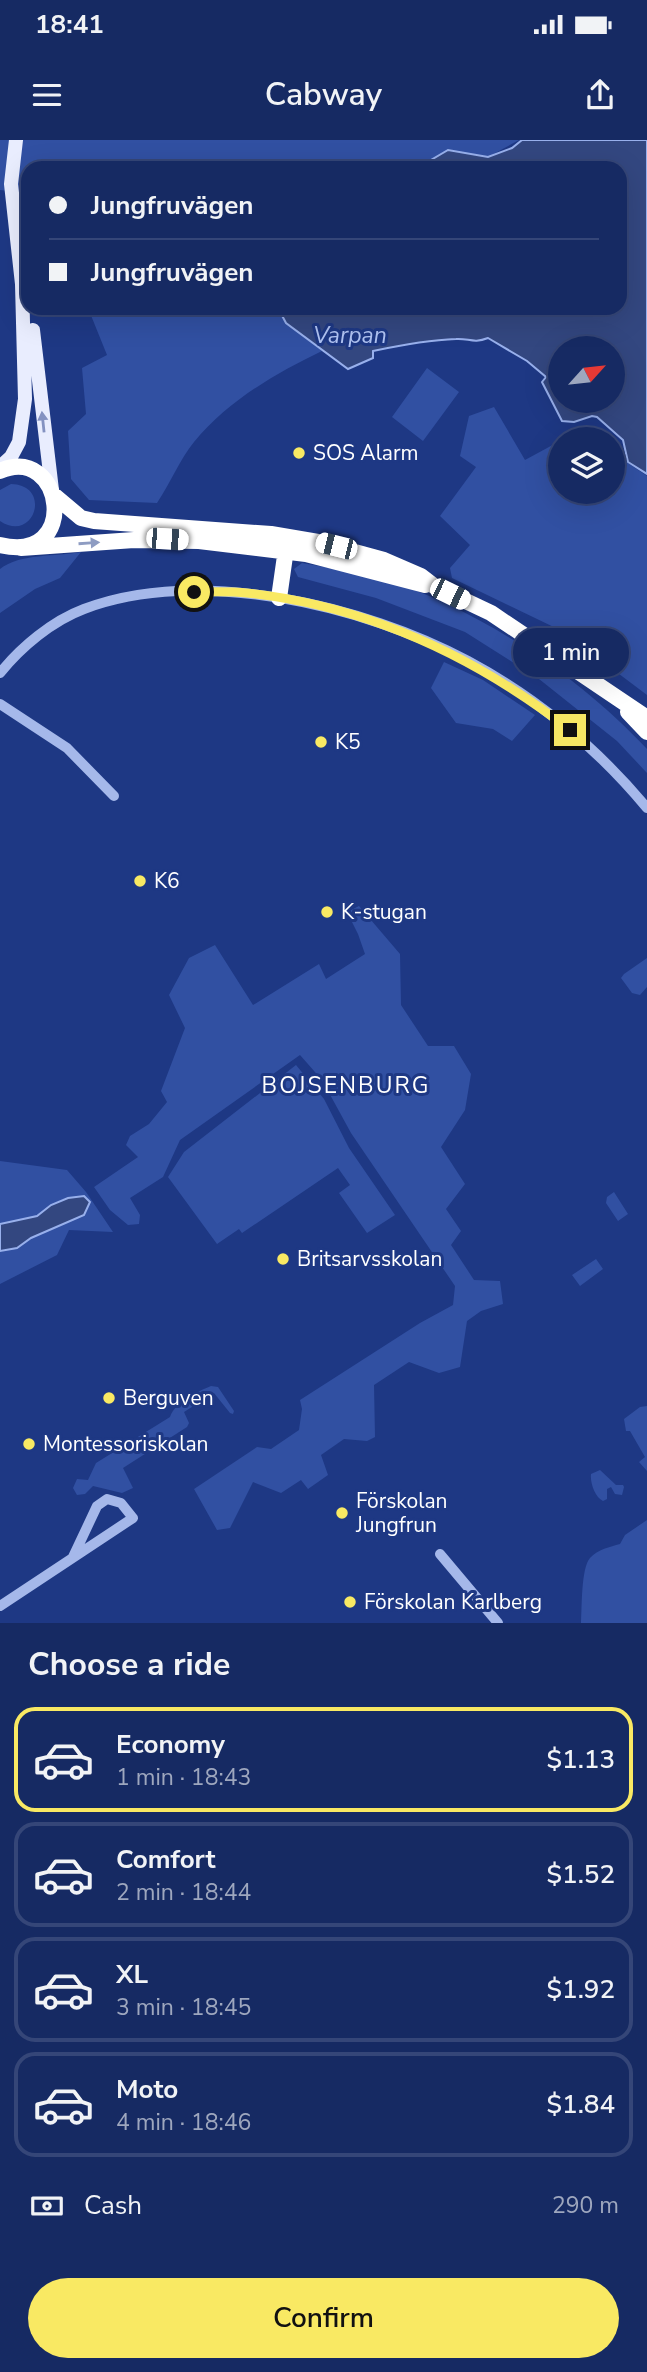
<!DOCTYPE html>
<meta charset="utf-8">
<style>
:root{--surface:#162a63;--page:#23366c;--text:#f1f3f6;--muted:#9ea7be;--line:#354678;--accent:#f9e963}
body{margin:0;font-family:"Nunito Sans",sans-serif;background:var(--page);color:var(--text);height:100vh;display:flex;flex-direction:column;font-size:26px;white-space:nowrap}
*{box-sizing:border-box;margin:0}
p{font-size:23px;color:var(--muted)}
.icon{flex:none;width:38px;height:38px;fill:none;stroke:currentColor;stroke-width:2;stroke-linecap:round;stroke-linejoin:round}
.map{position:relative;height:1483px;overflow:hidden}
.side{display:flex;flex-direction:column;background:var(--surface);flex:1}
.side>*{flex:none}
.banner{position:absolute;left:21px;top:21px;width:606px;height:154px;border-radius:21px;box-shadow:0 7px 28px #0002,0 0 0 2px var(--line);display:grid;align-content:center;height:154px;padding:0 28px;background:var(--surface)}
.needle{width:46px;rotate:63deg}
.fabs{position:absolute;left:548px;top:196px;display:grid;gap:14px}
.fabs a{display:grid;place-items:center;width:77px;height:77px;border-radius:50%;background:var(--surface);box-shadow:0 7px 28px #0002,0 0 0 2px var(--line);font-size:35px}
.end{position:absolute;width:32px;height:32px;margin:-16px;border:9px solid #f9e963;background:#111;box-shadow:0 0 0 4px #111}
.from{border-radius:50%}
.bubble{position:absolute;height:49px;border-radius:24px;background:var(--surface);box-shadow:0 7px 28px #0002,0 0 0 2px var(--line);font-size:23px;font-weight:600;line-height:49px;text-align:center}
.car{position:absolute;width:21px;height:42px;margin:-21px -10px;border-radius:9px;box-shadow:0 0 5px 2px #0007;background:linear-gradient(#fff 24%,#345 0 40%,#fff 0 76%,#345 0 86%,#fff 0)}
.banner b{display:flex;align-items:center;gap:24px;height:66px;font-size:26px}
.banner b+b{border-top:2px solid var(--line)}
.banner i{width:18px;height:18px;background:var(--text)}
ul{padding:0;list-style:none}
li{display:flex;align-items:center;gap:21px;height:105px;margin:0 14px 10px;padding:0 14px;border:4px solid var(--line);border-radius:21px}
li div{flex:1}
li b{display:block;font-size:26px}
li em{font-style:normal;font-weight:600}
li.selected{border-color:var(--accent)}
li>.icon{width:63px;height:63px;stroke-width:1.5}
h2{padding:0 28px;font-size:32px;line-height:84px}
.pay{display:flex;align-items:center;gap:18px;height:77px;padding:0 28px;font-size:26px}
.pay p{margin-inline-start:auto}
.action{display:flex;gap:14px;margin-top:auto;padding:14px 28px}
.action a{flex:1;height:80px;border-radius:42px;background:var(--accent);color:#111;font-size:28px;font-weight:600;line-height:80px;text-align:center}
.status{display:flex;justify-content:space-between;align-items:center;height:49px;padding:0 35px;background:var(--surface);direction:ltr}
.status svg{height:19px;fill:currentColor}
header{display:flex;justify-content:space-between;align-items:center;height:91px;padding:0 28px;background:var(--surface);font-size:32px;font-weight:600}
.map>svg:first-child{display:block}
.green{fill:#3150a2}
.water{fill:#334780;stroke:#98b0ec;stroke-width:2;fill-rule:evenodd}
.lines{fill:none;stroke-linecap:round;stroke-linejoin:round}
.minor{stroke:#a5b8ea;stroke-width:10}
.major{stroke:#e9edfe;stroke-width:14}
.highway{stroke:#fff;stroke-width:16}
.oneway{fill:#8492c1}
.oneway2{fill:#8e9cc2}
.route{stroke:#f9e963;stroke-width:9}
.poi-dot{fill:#f9e963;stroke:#1e3884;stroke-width:2.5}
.labels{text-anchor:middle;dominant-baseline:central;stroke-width:6;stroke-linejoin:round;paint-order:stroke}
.poi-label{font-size:21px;fill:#fff;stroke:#1e3884;text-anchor:start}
.water-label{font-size:23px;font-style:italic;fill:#b0c3f2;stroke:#1e3884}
.neighbourhood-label{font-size:23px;letter-spacing:2px;fill:#fff;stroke:#1e3884}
</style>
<div class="status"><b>18:41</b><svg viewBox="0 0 49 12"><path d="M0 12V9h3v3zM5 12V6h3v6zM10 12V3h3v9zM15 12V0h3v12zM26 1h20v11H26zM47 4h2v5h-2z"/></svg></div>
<header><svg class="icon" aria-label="menu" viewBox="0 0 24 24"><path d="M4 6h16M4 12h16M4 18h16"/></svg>Cabway<svg class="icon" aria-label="share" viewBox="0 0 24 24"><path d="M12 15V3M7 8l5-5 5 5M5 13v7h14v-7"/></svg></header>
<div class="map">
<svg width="647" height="1483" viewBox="0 0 647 1483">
<rect width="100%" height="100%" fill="#1e3884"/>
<path class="green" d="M0,0H519L488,17L448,10L424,24L408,28H28V53L0,50Z
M88,168H278L286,183L322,211C274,234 228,261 194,302C180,319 170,344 157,363L89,360L71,339L68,291L86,274L82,228L107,215Z
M427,228L459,252L423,301L392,277Z
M494,267L525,320L560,301V352H612L613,315L619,317L647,336V555L562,491L452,438L450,428L470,405L440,376L476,327L460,316L469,276Z
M11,344C53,345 34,404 0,381V350Z
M81,412L60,438L35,449L0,473V429C20,413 56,417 81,412Z
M302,423C328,428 355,431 380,438C478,468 578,535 647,609V633L617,601L539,539L465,492L376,458L298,437L294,429Z
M444,522L483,540L535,575L512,601L493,589L456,583L431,548Z
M359,766L400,814L401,865L428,906H454L471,934L465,970L441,1007L465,1044L446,1069L461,1091L451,1105L474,1140L500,1141L503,1164L481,1171L467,1181L460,1227L439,1233L409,1222L374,1245L375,1297L367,1301L344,1299L321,1315L328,1335L308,1349L301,1340L281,1353L253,1342L230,1388L217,1390L194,1349L257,1307L271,1309L299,1290L302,1269L300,1260L420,1183L453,1165L455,1146L351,993L322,940L300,915L180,1000L163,1037L130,1058L140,1075L139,1084L128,1085L110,1070L94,1047L138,1017L126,1005L130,996L149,984L167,962L161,951L185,888L169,855L189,818L215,805L253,865L319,824L326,839L365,814L358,794L347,772Z
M647,818V847L640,855L632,853L621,838L624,834Z
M296,925L324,959L349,1008L395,1075L367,1093L339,1053L350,1045L338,1028L242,1093L239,1089L217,1104L168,1037L184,1012Z
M0,1021L67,1030L86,1052L113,1092L69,1090L57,1115L0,1144V1111L17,1108L31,1098L51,1065L37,1076L0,1084Z
M614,1052L628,1074L618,1081L606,1063L607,1057Z
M596,1119L603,1129L580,1146L572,1135Z
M211,1246L218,1247L234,1271L233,1274L230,1273L214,1253L184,1272L189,1283L187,1287L123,1328L133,1348L122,1353L93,1346L85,1354L77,1355L73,1348L77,1339L88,1340L96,1323L170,1277C176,1261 196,1252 211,1246Z
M647,1266V1331L639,1322L645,1317L630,1291H626L624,1279L640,1267Z
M600,1330L616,1345H623L624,1347L622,1355L615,1354L611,1347L607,1349V1359L603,1361C595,1357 590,1343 591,1334Z
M647,1380V1483H581C582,1468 581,1428 590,1418C598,1409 610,1407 620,1404L625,1395Z"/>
<path class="water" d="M522,0H647V334L628,322L623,300L597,277L592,276L574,282L562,281L542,242L546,237L527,221L488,198C473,204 469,198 456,199C427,200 401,205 373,211V218L348,229L286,183L278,168H620V28H408L424,24L448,10L488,17L512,8ZM560,208H612V261H560Z
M84,1056L90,1062L84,1075L31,1098L17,1108L0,1111V1084L37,1076L51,1065L68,1058Z"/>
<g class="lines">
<path class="minor" d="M0,533C21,507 52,481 84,469C198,426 364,465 468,521C537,558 597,608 647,668
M0,564L67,608L114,656
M440,1414L498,1483
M0,1466L133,1378L121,1363L107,1359L97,1366L73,1417"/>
<path class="major" d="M33,190L52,350
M0,327L11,317L19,302L25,259L22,144L11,44L16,0"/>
<path class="highway" d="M0,331C64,303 81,425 0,405
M55,356L81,378L94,381L271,394L318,402L384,420L421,436L434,446L491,473L647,578
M21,408L134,400L199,401L306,414L425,445
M279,458L287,402
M628,572L647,592"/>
</g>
<defs><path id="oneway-solid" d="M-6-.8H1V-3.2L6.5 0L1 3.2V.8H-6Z" transform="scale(1.75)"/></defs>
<use class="oneway" href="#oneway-solid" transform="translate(43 282) rotate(-96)"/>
<use class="oneway2" href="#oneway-solid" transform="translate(89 403) rotate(-4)"/>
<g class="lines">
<path class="route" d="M194,452C211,452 230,451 247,453C367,466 476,517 570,590"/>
</g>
<g class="poi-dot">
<circle cx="299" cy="313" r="7"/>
<circle cx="321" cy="602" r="7"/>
<circle cx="140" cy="741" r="7"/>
<circle cx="327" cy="772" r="7"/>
<circle cx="283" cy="1119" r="7"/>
<circle cx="109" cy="1258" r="7"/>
<circle cx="29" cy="1304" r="7"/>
<circle cx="342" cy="1373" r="7"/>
<circle cx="350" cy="1462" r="7"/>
</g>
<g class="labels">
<g class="poi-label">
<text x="313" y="313">SOS Alarm</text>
<text x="335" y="602">K5</text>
<text x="154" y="741">K6</text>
<text x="341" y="772">K-stugan</text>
<text x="297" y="1119">Britsarvsskolan</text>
<text x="123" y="1258">Berguven</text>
<text x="43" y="1304">Montessoriskolan</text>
<text x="356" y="1361">Förskolan<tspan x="356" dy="24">Jungfrun</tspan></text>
<text x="364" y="1462">Förskolan Karlberg</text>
</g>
<g class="water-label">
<text x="350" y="195">Varpan</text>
</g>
<g class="neighbourhood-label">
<text x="346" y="945">BOJSENBURG</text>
</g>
</g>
</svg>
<div class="fabs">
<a><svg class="needle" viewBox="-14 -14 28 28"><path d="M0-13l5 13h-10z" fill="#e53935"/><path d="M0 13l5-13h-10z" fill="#9ea7be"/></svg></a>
<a><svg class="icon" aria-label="layers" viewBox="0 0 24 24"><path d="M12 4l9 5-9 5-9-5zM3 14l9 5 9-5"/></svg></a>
</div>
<i class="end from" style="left:194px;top:452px"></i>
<i class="end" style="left:570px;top:590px"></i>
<div class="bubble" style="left:513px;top:488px;width:116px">1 min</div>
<i class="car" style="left:167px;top:399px;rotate:94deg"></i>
<i class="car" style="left:336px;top:406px;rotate:284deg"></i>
<i class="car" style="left:450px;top:454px;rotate:116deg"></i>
<div class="banner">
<b><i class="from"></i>Jungfruvägen</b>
<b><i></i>Jungfruvägen</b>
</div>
</div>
<section class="side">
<h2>Choose a ride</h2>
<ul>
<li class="selected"><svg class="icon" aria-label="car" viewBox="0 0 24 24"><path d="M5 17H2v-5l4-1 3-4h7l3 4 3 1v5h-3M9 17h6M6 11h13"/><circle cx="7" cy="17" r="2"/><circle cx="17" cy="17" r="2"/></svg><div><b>Economy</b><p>1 min · 18:43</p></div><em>$1.13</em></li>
<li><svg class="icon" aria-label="car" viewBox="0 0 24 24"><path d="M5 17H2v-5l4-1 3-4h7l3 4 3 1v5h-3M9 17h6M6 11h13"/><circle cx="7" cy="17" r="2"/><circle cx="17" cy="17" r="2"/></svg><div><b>Comfort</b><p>2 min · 18:44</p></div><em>$1.52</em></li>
<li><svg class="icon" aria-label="car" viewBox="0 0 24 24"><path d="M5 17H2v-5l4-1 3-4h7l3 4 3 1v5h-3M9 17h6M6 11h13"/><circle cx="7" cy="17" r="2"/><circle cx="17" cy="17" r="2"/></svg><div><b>XL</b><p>3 min · 18:45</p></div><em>$1.92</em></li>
<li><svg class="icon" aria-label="car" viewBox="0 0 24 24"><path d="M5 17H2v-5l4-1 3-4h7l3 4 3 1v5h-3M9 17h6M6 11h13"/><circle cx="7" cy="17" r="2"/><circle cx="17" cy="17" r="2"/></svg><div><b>Moto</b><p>4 min · 18:46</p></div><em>$1.84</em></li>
</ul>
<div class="pay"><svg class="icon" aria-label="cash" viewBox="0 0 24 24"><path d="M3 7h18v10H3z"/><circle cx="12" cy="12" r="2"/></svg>Cash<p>290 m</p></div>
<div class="action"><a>Confirm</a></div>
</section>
